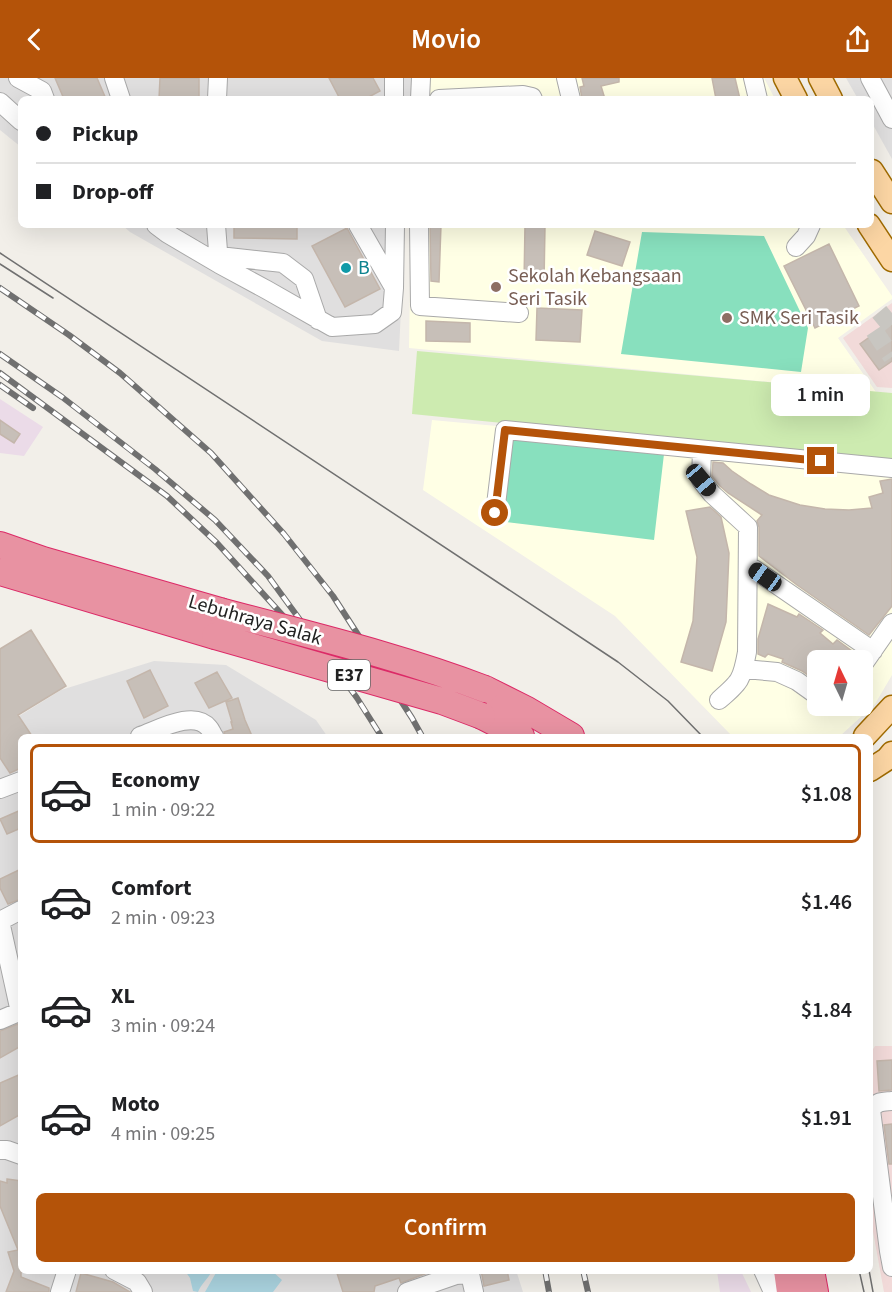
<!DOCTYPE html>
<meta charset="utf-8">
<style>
:root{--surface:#fff;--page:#f6f6f6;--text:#202124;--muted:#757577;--line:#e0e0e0;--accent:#b45309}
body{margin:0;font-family:"Source Sans 3",sans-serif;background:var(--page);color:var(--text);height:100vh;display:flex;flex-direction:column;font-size:22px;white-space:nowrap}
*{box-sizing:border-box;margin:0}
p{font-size:20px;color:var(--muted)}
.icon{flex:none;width:33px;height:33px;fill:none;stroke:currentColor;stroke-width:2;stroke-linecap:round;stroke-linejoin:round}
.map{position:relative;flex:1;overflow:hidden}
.drawer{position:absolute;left:18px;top:656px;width:855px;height:540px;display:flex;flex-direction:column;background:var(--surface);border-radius:9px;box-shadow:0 6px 24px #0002}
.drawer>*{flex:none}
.guide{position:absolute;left:18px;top:18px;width:856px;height:132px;border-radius:9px;box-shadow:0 6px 24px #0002;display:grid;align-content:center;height:132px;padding:0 18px;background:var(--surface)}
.needle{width:39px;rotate:355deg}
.tools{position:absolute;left:807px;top:572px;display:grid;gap:12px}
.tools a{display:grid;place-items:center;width:66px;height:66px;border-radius:9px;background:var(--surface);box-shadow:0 6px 24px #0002;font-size:30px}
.end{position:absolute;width:27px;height:27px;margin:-14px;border:8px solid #b45309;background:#fff;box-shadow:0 0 0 3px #fff}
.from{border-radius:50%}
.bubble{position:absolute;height:42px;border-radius:9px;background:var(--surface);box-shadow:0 6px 24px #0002;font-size:20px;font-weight:600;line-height:42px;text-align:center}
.car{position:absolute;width:18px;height:36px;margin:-18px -9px;border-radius:8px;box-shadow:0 0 4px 2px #0007;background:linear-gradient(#222 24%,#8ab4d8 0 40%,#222 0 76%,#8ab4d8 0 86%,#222 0)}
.guide b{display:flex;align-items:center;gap:21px;height:57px;font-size:22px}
.guide b+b{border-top:2px solid var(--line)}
.guide i{width:15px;height:15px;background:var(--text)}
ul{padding:10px 0 0;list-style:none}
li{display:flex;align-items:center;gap:18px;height:99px;margin:0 12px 9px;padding:0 6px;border:3px solid transparent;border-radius:9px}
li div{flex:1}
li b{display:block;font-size:22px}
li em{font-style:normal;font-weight:600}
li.current{border-color:var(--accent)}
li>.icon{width:54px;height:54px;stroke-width:1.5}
.button{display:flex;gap:12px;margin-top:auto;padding:12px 18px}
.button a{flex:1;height:69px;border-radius:9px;background:var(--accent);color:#fff;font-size:24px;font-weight:600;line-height:69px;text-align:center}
header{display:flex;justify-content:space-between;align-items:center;height:78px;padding:0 18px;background:var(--accent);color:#fff;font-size:27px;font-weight:600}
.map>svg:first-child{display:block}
.residential{fill:#e0dfdf}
.commercial{fill:#f2dad9}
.industrial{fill:#ebdbe8}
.education{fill:#ffffe5;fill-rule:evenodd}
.grass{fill:#cdebb0}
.pitch{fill:#88e0be}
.water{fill:#aad3df}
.building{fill:#c7bfb8;stroke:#c4b6ab;stroke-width:1.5}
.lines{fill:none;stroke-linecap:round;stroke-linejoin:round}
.minor-tunnel{stroke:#c8c6c1;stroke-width:18;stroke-dasharray:18 9;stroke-linecap:butt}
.minor-casing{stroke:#a9a9a9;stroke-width:20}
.major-casing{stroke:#a06b00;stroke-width:25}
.highway-casing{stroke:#dc2a67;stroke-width:28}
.minor{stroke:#fff;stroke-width:18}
.major{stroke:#fcd6a4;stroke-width:22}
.highway{stroke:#e892a2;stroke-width:26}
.tram{stroke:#707070;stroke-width:1.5}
.rail-casing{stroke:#707070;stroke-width:6}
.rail{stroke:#fff;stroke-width:4;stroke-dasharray:11;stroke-linecap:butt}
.highway-bridge-casing{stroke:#dc2a67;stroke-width:28;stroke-linecap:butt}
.highway-bridge{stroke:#e892a2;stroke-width:26}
.route{stroke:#b45309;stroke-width:8}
.culture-dot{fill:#0f9aa8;stroke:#fff;stroke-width:2}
.education-dot{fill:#8d6e63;stroke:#fff;stroke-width:2}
.labels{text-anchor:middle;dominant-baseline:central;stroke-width:5;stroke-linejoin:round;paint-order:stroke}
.shield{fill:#fff;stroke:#646464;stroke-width:1.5}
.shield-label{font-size:18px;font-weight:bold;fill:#222}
.culture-label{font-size:20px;fill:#0d838f;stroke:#fff;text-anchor:start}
.education-label{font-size:20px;fill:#785e54;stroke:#fff;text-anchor:start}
.street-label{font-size:20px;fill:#222;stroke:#fff}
</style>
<header><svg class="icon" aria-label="back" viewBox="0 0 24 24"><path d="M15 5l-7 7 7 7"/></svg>Movio<svg class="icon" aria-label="share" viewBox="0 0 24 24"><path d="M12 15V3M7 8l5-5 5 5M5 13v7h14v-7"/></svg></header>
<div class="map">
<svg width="892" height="1214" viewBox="0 0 892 1214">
<rect width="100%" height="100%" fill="#f2efe9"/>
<path class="residential" d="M0,0H412L411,21H21V69L0,52Z
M846,0H892V81L872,45V21H858Z
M122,147H405L399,273L322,263L130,154Z
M154,583L226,587L316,642L327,658H21V1192H516L523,1214H0V650L61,612Z"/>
<path class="commercial" d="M892,225V310L877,309L843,260Z
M875,968H892V1214H884L870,1137V976Z"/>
<path class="industrial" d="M0,321L43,349L24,378L0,375Z
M717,1193H741L751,1214H720Z"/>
<path class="education" d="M415,0H764L775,21H414Z
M411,147H843L892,218V221L838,260L876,314L409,270Z
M432,342L892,385V597L875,626L840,658H732L615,538L423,412ZM818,582H862V627H818Z"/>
<path class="grass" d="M417,273L892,315V384L412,336Z"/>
<path class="pitch" d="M642,154L764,158L808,250L801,294L621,276Z
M509,358L664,376L654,462L498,443Z"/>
<path class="water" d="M185,1193H212C208,1201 201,1206 198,1214L193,1213L190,1200Z
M217,1193H272L282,1202L273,1214H205Z"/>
<path class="building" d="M55,0H97L106,21H64Z
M160,0H199V21H159Z
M329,0H373L380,13L365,21H340Z
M582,0H619V4L601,8L605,21H582L580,9L584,8Z
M712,0H735L740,21H716Z
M234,147H297V161L234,160Z
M430,147H441L439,204L431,203Z
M525,147H545L544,205L524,204Z
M347,150L380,211L345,229L312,168Z
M595,153L630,164L622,188L587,177Z
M829,166L859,228L815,250L784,188Z
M537,230L582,232L580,264L536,262Z
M426,243L470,245V264L426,263Z
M892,243V283L879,292L860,266Z
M0,342L20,356L14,365L0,356Z
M713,384L723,385L732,393L751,406L769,417L800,427L825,431L849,432L872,430L869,419L883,415L880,403L892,401V528L869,557L797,507L759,478V449L757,443L762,437L728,415L720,408L712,398Z
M710,429L721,439L729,475L726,544L712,593L681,584L693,543L697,479L686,433Z
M768,526L797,539L799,536L823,552L820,555L833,566L837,562L856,576L853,582H818V604L802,593L782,584L783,581L768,576L765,579L758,576V561Z
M31,552L66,608L18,637L32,658H21V690L10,695L0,680V571Z
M150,592L168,628L144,640L127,603Z
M217,594L232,620L209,630L195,605Z
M238,620L245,642L252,658H225L224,654L233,651L231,644H232L226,624Z
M21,732V750L7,756L0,741Z
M21,791V821L8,826L0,810V801Z
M18,946L21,952V968L0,980V953Z
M892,982V1012L879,1013L877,983Z
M21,996V1036L0,1048V1005Z
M892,1046V1086H889L884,1047Z
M7,1101L21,1103L19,1128L21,1134V1199L49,1210V1214H6L14,1193L8,1174L18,1172L0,1128V1103L7,1105Z
M336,1192H435L401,1205L399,1200L375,1208L374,1214H343Z
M481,1192H507L509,1202L484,1208Z
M81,1195L113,1204L130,1214H76Z"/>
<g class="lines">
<path class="minor-tunnel" d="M892,235L873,251L892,279"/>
<defs>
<path id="minor" d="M18,0L42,13L45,21
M114,0L121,21
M566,0L571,21
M753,0L758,21
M870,0L892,41
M217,21L218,0
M394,21V0
M420,21L421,0
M439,21L523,17L532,19L533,21
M0,24L21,43
M156,147L168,156L219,186L267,212L332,249L375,246L392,234L394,210L395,147
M216,147L219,186
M358,147L393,208
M419,147L420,228L519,235
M796,169L806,158L811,147
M219,178L283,185L304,201L318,242
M702,372L701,402L712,416L748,449L747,574C742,602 740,604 719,622
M495,435L505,352L892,390
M748,487L873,573
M862,588L892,545
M744,591L777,594L797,603L818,618
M140,658C158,652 194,631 209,650C211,652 212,656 214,658
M0,711L21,703
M0,843L20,934
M0,843L21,832
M0,942L21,933
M892,1023C881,1024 877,1023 871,1032L889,1173L892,1189
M0,1072H7L21,1077
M114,1192L137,1204L143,1214
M763,1192L773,1214
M60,1214L67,1192
M407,1214L456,1197L470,1196L474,1214"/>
<path id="major" d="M785,0L796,21
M820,0L831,21
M872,93L892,124
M869,147L892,182
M865,658L892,629
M870,692L887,681L892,675"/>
<path id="highway" d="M0,467L43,482L220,533
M0,494L215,558
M485,611L527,632L571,658
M482,638L521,658
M787,1192L790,1214
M811,1192L815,1214"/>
</defs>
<use href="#minor" class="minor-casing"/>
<use href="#major" class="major-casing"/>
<use href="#highway" class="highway-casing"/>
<use href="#minor" class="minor"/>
<use href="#major" class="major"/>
<use href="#highway" class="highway"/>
<path class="tram" d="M0,175L618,584L668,623L702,658
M0,186L53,220
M859,1192L864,1214
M869,1192L873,1214"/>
<defs>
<path id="rail" d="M0,210L69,257L120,295L211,375L284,456L333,518L412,640L422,658
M0,276L62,319L155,391L215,442L268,498L357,620L381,658
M0,295L167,418L217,465L296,552L317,578
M0,307L33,330
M545,1192L549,1214
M583,1192L588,1214"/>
</defs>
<use href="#rail" class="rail-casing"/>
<use href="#rail" class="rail"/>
<defs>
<path id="highway-bridge" d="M220,533C309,557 399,578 485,611
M215,558L442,623L482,638"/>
</defs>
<use href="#highway-bridge" class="highway-bridge-casing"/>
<use href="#highway-bridge" class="highway-bridge"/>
</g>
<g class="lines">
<path class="route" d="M495,435L505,352L821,383"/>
</g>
<circle class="culture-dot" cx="346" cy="190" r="6"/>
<g class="education-dot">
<circle cx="496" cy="209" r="6"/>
<circle cx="727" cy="240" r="6"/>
</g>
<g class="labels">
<rect class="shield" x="328" y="582" width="42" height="30" rx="4.5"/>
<g class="shield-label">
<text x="349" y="597">E37</text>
</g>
<g class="culture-label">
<text x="358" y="190">B</text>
</g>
<g class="education-label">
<text x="508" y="198">Sekolah Kebangsaan<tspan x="508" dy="23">Seri Tasik</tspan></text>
<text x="739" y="240">SMK Seri Tasik</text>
</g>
<g class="street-label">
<text transform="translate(255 542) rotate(16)">Lebuhraya Salak</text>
</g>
</g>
</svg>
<div class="tools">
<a><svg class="needle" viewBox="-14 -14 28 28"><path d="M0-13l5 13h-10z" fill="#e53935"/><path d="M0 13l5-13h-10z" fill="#757577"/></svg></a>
</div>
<i class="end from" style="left:495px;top:435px"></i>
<i class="end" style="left:821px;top:383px"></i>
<div class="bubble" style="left:771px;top:296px;width:99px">1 min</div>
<i class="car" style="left:701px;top:402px;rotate:140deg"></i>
<i class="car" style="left:765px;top:499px;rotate:305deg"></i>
<div class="guide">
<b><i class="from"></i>Pickup</b>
<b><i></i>Drop-off</b>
</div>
<section class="drawer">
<ul>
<li class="current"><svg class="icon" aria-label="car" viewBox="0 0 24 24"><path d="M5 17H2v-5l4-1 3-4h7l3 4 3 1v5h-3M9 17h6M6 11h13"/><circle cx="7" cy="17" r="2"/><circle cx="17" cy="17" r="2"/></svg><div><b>Economy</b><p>1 min · 09:22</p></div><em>$1.08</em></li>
<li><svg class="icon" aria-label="car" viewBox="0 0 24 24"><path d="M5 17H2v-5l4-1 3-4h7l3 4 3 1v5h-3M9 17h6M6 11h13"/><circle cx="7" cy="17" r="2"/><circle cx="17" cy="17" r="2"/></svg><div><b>Comfort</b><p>2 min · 09:23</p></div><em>$1.46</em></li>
<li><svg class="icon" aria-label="car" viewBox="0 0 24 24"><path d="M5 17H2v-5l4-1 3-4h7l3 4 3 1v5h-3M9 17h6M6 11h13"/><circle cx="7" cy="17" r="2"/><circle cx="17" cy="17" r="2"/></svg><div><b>XL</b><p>3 min · 09:24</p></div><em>$1.84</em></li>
<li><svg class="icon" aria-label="car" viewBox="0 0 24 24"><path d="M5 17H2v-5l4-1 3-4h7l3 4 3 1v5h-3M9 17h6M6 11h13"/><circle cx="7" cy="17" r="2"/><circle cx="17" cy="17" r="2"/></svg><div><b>Moto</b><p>4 min · 09:25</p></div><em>$1.91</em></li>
</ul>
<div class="button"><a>Confirm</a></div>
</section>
</div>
